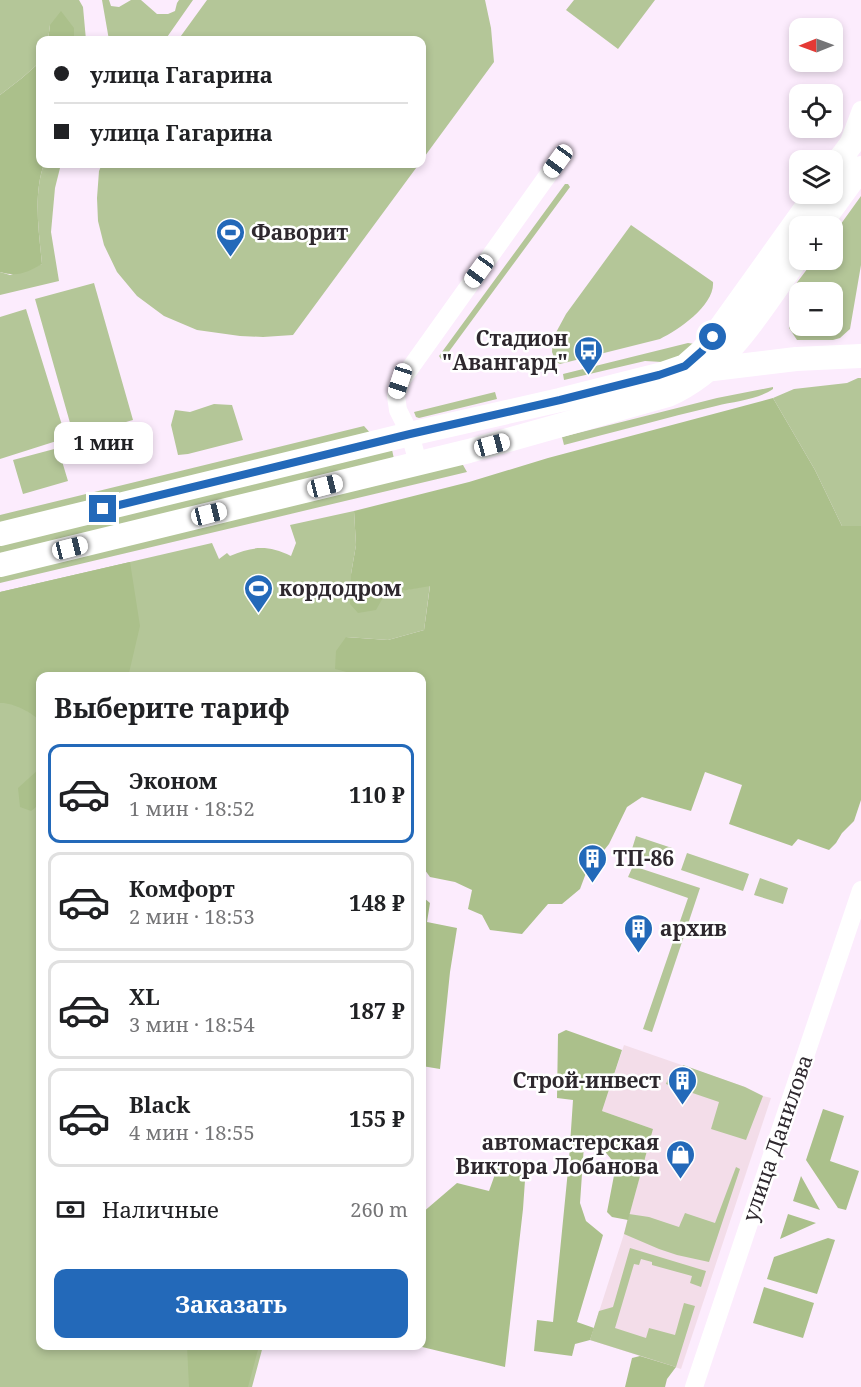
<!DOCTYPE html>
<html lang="ru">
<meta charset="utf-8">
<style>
:root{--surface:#fff;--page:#f6f6f6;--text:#202124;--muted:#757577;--line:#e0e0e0;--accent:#2369b9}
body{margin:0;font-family:"Noto Serif",serif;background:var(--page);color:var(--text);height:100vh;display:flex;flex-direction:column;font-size:22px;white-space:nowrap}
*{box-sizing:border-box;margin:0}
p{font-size:20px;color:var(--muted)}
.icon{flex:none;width:33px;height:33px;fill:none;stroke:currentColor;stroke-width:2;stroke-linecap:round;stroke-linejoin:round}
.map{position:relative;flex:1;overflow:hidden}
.side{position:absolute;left:36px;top:672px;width:390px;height:678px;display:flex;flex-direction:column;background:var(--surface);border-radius:12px;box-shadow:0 3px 9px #0003}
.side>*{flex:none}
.banner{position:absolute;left:36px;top:36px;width:390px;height:132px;border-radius:12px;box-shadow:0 3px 9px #0003;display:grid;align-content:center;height:132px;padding:0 18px;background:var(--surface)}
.needle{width:39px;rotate:269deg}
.fabs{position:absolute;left:789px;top:18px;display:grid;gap:12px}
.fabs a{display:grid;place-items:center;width:54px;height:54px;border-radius:12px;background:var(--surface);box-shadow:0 3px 9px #0003;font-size:30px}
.end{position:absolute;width:27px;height:27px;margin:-14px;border:8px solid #2369b9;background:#fff;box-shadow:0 0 0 3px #fff}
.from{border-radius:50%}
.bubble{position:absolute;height:42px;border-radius:12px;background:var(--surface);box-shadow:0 3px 9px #0003;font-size:20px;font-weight:700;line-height:42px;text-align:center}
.car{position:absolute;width:18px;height:36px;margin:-18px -9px;border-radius:8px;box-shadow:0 0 4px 2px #0007;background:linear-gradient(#fff 24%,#345 0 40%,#fff 0 76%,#345 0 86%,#fff 0)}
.banner b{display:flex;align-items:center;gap:21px;height:57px;font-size:22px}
.banner b+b{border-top:2px solid var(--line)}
.banner i{width:15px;height:15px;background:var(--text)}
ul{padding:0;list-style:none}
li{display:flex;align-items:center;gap:18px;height:99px;margin:0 12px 9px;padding:0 6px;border:3px solid var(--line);border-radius:12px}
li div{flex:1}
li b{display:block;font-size:22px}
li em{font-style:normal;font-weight:700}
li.on{border-color:var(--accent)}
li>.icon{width:54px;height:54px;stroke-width:1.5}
h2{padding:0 18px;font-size:27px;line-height:72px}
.pay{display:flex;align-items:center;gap:15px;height:66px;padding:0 18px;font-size:22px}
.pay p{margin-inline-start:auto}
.cta{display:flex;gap:12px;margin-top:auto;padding:12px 18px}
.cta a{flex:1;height:69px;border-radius:12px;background:var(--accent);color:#fff;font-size:24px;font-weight:700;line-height:69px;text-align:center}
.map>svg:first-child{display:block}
.commercial{fill:#f3dde9}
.green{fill:#b4c698;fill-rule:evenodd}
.forest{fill:#abc08b}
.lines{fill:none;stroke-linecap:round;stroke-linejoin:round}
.minor{stroke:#fff;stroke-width:18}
.major{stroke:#fff;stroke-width:24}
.route{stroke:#2369b9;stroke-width:8}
.labels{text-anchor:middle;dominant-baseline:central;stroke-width:5;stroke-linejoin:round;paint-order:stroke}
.poi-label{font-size:21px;font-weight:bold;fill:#2e282e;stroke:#fff;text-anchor:start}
.street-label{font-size:21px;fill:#2e282e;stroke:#fff}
</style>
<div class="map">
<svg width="861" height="1387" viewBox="0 0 861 1387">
<rect width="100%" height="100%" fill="#fcecfd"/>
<path class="commercial" d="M624,1045L745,1087L763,1096L771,1098L681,1369L590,1340L623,1237L653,1129L602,1111Z"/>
<path class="green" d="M0,0H79L83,7L86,40H74L73,28L50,25L48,40H40V62L22,78L0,95Z
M102,0H109L111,6L119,7L131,0H141L157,14H168L175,11L177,3L179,0H193L165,40H109Z
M207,0H485L491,28L494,62L422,160V40H178Z
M574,0H655L618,49L566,10Z
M44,164H61L55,188L51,232L59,281L0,295V272L10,275L42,264C39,232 33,195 44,164Z
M102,164H419L293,335L263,337L240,336L197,330L164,316L137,296L117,272L104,245L98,221L97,198L99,171Z
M565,184H568L570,187L445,357L441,359L439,356Z
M861,196V265L850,329L840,338L833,340H797L789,328C795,320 794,302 789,293L814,260H832L833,235ZM800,292H832V326H800Z
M631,225L713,282C715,305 679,330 660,339L560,364L556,362L552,352L553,338L566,314Z
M94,283L133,420L74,437L35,299Z
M26,309L66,438L0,459V317Z
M688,343L695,344L685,357L662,362L645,361L564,380L563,374Z
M858,378H861V526H842L815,470L773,398L794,389L847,383Z
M773,387V389C757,400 735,401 716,406C665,418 615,432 564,445L562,437L717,398Z
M495,392L497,399L419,418L416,417L414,412Z
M214,404L232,405L243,440L188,454L178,455L171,425L175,410L190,412Z
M364,426L372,435L0,525V515Z
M391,445L394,459L0,556V543Z
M58,448L68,481L23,494L13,460Z
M459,464L463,465L467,472L0,583V575Z
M354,511L356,545L351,574L385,594L430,585L424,630L388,640L346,637L359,676H40V1346H263L252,1387H0V592L212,543L219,559L227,553L230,556C253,546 268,545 291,556L296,543L290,525Z
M636,836L672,848L667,865L638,855L632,849Z
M687,853L749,874L743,891L681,870Z
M633,866L700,888L652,1032L643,1029L688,898L628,877Z
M760,878L788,888L783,904L754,895Z
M683,1065L745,1087L763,1096L746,1140L711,1129L719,1102L666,1084L669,1076L677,1078Z
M736,1167L740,1169L709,1262L677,1255L659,1249L624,1234L629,1214L649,1217L679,1227L685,1213L715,1223Z
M630,1248L706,1271L701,1287L690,1283L692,1276L652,1265V1262L641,1259L639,1265L634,1264L615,1328L646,1338L649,1328L675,1335L684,1303L695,1306L676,1367L590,1340L599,1311L613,1307Z"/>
<path class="forest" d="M61,11L74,28V40H48L50,25Z
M40,62V164H44C33,195 39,232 42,264C26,273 18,277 0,272V95L22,78Z
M773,398L815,470L842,526H861V800L854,821L842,833L836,843L829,850L798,839L792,846L729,824L742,785L705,772L691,811L642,797L627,807L609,844L586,873L580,889L562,904H548L522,934L490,930L482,915L468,909L472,890L455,882L430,877L422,866V676H358V675L335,669L336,651L346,637L388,640L424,630L430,586L385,594L376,610L358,613L350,604L351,574L356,545L354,511L469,482L548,458Z
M130,562L140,626L129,673L127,676H40V721C32,712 11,702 0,703V592Z
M40,768V804L31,811L20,807L18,788Z
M424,898L430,903L427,922L457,928L450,972L440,1069L422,1066V899Z
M566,1030L622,1050L602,1111L653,1129L628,1220L612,1217L607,1212L616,1165L602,1148L584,1145L580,1203L586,1221L603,1235L577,1322L594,1328L590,1340L575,1344L572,1356L534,1351L537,1320L553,1322L569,1160L573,1100L557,1098L558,1034Z
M823,1109L844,1116L830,1161L859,1171L846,1210L838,1208L806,1160Z
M498,1166H526L523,1209L505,1367L418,1346H422V1213L457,1183L489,1191Z
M801,1176L820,1210L793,1201Z
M788,1214L816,1223L780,1239Z
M828,1238L835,1240L817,1294L767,1279L774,1257Z
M764,1287L814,1303L803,1338L753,1323Z
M187,1346H259L248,1387H189Z
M640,1356L676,1367L667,1379L665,1387H625L632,1358Z"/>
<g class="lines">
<path class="minor" d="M849,142L861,110
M418,463L410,434L398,410L396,396L401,381L558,161
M694,1387L861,890"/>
<path class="major" d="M832,170L861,131
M819,226L861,168
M705,370L796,359L861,356
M0,534L410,434L560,400L659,375L685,366L702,351L723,324L816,194
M0,565L469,451L668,395C729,368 763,306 800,254"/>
</g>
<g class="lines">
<path class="route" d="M103,509L410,434L560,400L659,375L685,366L702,351L713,337"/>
</g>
<defs>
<symbol id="stadium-pin" viewBox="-11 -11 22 30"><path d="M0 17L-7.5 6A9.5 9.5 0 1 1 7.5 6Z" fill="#2369b9" stroke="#fff"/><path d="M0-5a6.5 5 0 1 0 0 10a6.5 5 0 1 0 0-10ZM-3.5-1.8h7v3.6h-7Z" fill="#fff"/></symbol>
<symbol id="bus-pin" viewBox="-11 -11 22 30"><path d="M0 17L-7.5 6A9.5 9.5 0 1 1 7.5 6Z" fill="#2369b9" stroke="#fff"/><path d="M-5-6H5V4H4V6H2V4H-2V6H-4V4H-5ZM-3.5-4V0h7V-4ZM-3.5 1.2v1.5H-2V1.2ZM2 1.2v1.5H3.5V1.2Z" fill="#fff"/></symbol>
<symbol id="building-pin" viewBox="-11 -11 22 30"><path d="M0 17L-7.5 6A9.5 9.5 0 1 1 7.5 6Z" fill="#2369b9" stroke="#fff"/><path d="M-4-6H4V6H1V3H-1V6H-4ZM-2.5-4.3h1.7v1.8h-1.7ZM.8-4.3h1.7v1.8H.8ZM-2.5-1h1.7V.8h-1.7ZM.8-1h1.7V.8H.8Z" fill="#fff"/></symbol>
<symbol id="shop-pin" viewBox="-11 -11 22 30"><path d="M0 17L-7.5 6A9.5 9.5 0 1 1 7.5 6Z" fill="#2369b9" stroke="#fff"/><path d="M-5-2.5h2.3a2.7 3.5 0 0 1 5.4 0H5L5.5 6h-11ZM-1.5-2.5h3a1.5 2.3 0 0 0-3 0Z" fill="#fff"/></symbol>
</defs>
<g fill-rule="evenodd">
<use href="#stadium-pin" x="214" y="216" width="33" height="45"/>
<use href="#bus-pin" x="572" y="334" width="33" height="45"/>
<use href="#stadium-pin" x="242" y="572" width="33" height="45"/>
<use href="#building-pin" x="576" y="842" width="33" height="45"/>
<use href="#building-pin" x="622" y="912" width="33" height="45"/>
<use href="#building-pin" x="666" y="1064" width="33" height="45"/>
<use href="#shop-pin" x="664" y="1138" width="33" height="45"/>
</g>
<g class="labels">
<g class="poi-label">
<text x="251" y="232">Фаворит</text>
<text x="568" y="338" text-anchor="end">Стадион<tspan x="568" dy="24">"Авангард"</tspan></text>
<text x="279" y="588">кордодром</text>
<text x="613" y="858">ТП-86</text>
<text x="660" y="928">архив</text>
<text x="661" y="1080" text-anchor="end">Строй-инвест</text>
<text x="659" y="1142" text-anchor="end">автомастерская<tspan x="659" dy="24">Виктора Лобанова</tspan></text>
</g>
<g class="street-label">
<text transform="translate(777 1138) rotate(-71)">улица Данилова</text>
</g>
</g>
</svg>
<div class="fabs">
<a><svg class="needle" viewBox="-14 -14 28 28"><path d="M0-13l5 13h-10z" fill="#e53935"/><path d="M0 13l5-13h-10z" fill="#757577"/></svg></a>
<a><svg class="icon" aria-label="locate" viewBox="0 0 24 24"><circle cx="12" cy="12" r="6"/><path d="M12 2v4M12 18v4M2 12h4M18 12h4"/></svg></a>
<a><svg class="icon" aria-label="layers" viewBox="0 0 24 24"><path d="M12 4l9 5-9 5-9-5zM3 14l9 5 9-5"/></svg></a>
<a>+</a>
<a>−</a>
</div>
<i class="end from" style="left:713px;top:337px"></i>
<i class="end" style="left:103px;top:509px"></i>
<div class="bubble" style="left:54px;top:422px;width:99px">1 мин</div>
<i class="car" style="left:558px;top:161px;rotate:216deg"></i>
<i class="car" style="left:479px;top:271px;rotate:216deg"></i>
<i class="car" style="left:400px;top:381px;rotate:198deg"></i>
<i class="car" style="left:492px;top:445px;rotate:75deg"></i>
<i class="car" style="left:325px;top:486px;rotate:76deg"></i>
<i class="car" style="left:209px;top:514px;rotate:76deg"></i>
<i class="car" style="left:70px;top:548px;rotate:76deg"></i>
<div class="banner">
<b><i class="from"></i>улица Гагарина</b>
<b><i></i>улица Гагарина</b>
</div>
<section class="side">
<h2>Выберите тариф</h2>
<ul>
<li class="on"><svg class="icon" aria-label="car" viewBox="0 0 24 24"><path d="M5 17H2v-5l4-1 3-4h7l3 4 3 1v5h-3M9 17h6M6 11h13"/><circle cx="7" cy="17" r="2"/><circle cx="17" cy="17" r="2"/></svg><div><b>Эконом</b><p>1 мин · 18:52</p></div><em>110 ₽</em></li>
<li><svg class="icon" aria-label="car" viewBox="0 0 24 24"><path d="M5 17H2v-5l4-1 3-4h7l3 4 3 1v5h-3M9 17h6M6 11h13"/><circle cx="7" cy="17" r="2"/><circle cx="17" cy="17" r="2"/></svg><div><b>Комфорт</b><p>2 мин · 18:53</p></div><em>148 ₽</em></li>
<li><svg class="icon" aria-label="car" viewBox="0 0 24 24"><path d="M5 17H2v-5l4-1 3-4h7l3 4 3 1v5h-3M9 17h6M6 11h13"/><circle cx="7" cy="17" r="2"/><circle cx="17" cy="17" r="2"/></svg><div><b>XL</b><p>3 мин · 18:54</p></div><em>187 ₽</em></li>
<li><svg class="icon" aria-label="car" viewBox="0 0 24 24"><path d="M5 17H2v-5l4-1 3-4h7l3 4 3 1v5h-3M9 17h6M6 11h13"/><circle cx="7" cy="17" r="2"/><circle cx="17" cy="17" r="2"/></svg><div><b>Black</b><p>4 мин · 18:55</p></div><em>155 ₽</em></li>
</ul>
<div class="pay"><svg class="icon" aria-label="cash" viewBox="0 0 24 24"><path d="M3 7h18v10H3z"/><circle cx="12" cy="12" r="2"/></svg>Наличные<p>260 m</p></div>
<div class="cta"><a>Заказать</a></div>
</section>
</div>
